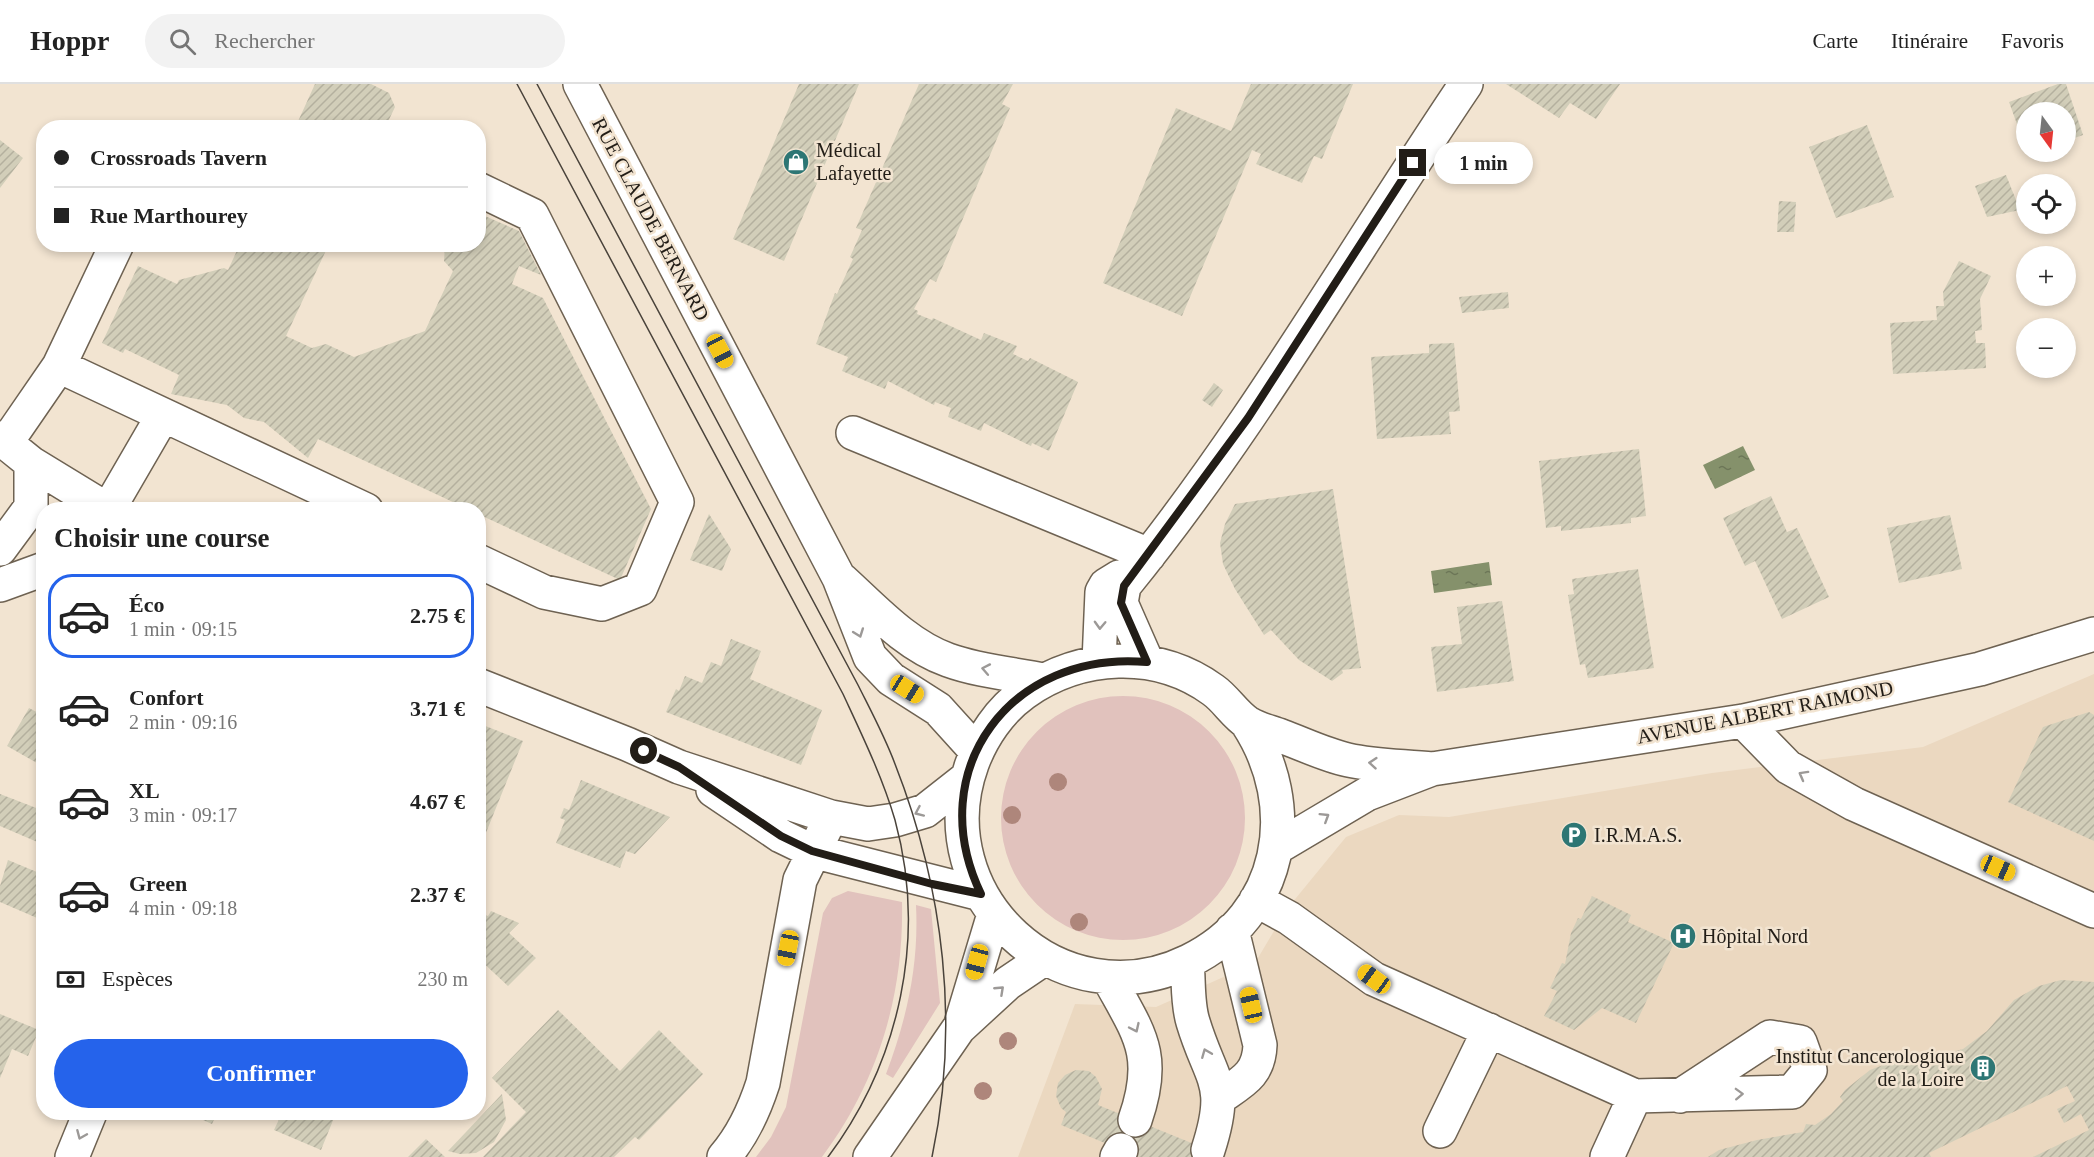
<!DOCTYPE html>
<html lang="fr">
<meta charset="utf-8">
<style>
:root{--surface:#fff;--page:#f2f2f2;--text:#222;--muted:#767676;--line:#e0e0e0;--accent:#2563eb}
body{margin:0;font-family:"Times New Roman",serif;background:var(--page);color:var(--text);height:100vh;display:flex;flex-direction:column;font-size:22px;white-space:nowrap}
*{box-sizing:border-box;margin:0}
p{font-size:20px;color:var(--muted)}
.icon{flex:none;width:33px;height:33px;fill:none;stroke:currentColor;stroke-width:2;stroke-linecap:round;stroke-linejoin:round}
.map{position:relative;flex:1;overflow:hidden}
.details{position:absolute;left:36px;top:418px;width:450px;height:618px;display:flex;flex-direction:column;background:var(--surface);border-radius:24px;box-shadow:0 3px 9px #0003}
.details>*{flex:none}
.banner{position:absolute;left:36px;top:36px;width:450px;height:132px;border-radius:24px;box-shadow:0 3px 9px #0003;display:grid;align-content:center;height:132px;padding:0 18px;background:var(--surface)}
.needle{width:39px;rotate:165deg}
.tools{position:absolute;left:2016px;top:18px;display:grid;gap:12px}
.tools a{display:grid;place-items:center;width:60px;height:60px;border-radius:50%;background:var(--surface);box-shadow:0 3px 9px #0003;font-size:30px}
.end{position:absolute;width:27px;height:27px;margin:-14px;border:8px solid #221d17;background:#fff;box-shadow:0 0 0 3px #fff}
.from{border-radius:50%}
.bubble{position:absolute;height:42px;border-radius:21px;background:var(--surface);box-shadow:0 3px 9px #0003;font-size:20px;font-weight:700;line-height:42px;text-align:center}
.car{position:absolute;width:18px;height:36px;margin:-18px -9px;border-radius:8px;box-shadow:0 0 4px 2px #0007;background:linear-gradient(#f5c518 24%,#345 0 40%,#f5c518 0 76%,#345 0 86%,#f5c518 0)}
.banner b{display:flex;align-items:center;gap:21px;height:57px;font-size:22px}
.banner b+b{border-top:2px solid var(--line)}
.banner i{width:15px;height:15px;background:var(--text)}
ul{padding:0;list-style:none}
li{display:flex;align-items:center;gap:18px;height:84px;margin:0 12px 9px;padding:0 6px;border:3px solid transparent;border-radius:24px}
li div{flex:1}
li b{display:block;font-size:22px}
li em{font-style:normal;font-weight:700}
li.current{border-color:var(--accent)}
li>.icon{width:54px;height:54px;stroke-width:1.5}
h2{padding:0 18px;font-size:27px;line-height:72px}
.pay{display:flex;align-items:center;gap:15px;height:66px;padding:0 18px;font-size:22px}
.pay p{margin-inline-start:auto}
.action{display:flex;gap:12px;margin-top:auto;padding:12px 18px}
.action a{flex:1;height:69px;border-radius:36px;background:var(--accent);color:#fff;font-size:24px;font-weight:700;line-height:69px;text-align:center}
header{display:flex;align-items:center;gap:36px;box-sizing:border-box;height:84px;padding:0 30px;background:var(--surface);border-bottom:2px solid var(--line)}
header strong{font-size:28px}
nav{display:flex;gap:33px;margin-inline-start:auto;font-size:21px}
.search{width:420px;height:54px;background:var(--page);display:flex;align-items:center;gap:15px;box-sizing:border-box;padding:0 21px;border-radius:33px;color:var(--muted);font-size:22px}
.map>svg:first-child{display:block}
.built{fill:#ebd8c0}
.grass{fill:#e1c2bd}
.water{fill:url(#water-ripples)}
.building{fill:url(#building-hatch)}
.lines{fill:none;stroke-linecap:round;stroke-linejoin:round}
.minor-casing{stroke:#6e6252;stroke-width:36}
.minor{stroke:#fff;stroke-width:33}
.tram{stroke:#4a433b;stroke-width:1.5}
.tree{fill:#ae867b}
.oneway{stroke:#9c9997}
.route{stroke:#221d17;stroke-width:8}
.labels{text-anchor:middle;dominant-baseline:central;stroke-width:5;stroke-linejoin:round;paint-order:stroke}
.poi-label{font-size:20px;fill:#221d17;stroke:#f2e4d1;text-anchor:start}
.street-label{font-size:20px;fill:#221d17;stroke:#f2e4d1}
</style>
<header>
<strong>Hoppr</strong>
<div class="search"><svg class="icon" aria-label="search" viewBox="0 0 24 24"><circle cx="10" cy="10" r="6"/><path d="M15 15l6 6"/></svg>Rechercher</div>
<nav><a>Carte</a><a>Itinéraire</a><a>Favoris</a></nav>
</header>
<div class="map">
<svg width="2094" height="1073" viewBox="0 0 2094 1073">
<defs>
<pattern id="water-ripples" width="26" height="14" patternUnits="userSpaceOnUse" patternTransform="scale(1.5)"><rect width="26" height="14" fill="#85916b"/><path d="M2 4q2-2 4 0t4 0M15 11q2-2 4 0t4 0" fill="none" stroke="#6c7657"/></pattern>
<pattern id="building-hatch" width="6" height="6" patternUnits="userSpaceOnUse" patternTransform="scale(1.5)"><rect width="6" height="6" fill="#d2ceb9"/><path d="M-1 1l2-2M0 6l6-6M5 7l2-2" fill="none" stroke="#b4b09e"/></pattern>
</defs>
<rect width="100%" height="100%" fill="#f2e4d1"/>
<path class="built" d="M2094,590V1073H1018L1075,920L1156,923L1255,879L1287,825L1346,753L1399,731L1449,733L1712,689L1923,663Z"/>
<path class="grass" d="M1001 734a122 122 0 1 1 244 0a122 122 0 1 1-244 0Z
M848,807L902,818C904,911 878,998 822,1073H756L771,1053L786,1023L823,829L832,814Z
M916,821L931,825L940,919L893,994L886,990C907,934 919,881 916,821Z"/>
<path class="water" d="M1743,362L1755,386L1715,405L1703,381Z
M1489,478L1492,501L1434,509L1431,487Z"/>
<path class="building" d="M315,0H371L389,9L395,23L385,44H295Z
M799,0H859L784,177L733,155Z
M919,0H1013L1002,20L1010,24L936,198L930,195L914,225L918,227L917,230L932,236L933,234L981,256L984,249L1017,262L1013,270L1028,277L1030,274L1078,298L1049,367L1032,359L1031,362L984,339L981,347L948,333L951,324L935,318L934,321L888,297L885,305L842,287L848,273L816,260L835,209L837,210L853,175L850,173L862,146L856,144Z
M1251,0H1353L1322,75L1314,72L1302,99L1256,80L1261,70L1252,66L1182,232L1103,199L1176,24L1231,47Z
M1506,0H1620L1596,35L1570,19L1559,34Z
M2058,0H2066L2083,51L2066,57V28H2026V65L2009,18Z
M1867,41L1894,113L1836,134L1809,63Z
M0,56L23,74L0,104Z
M2006,91L2020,126L1987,133L1975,102Z
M1779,117L1796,118L1794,148H1777Z
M478,129L519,147L541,191L519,182L512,200L543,214L651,425L620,496L478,430V426H470L318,355L308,374L264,338L244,334L227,321L171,310L179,291L125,265L123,269L102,259L138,182L177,200L179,196L224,184L228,186L240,160H329L286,252L312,264L326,260L354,273L425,247L453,187L444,177L445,161L478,160Z
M1959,177L1991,192L1980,215L1982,246L1975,247L1976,259H1985L1986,284L1893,290L1890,239L1937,236L1936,222H1944L1943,208Z
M1508,208L1509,224L1462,229L1459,213Z
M1454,259L1460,327L1449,328L1451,350L1377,355L1371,273L1429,269V260Z
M1214,299L1223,306L1212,323L1202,316Z
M1639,365L1646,432L1631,434V439L1561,447V442L1546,444L1539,377Z
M1333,405L1361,584L1342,586L1343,589L1332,597L1299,576L1271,546L1264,551L1235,505L1223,480L1220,459L1225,440L1235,420Z
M1771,412L1787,448L1797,444L1829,513L1782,535L1755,477L1745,482L1723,434Z
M709,430L731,465L722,487L690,476Z
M1950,431L1962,485L1899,499L1887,444Z
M1638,485L1654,584L1588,594L1585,580L1580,581L1577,566L1568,511L1574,510L1572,495Z
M1502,517L1514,597L1437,608L1431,563L1462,560L1457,523Z
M731,555L761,567L750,595L822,626L801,681L666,628L676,605L679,607L685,592L702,599L711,578L721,582Z
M29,624L44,632V683L7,662Z
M2089,628L2094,631V757L2008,718L2043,643Z
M478,639L523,657L479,766H478Z
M581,696L670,733L635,770L626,767L620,784L556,759L565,736L560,734L564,724L569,726Z
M0,710L44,727L42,760L0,742Z
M8,776L44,791V837L0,818V802Z
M1592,812L1631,831L1628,838L1674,859L1636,939L1602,924L1574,946L1544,932L1557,907L1550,904L1562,879L1565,880L1571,849L1578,834L1581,835Z
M491,827L519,839L509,849L536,874L508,902L478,874V828L488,832Z
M2061,896L2094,898V1073H2033L2089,1046L2081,1030L2064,1039L2057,1025L2075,1017L2067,1002L1929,1069L1931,1073H1708L1719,1066L1757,1056L1803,1048L1806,1040L1815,1041L1831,1030L1843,1017L1840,1013L1845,1006L1870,986L1899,975L1935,973L1963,965L1987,947L2014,916L2039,902Z
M558,926L620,987L659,946L703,990L639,1056L635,1053L614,1073H483L526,1028L492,994Z
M0,930L39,946L28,972L12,965L0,994Z
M1076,986L1089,987L1096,993L1102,1005L1098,1021L1226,1073H1139L1061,1041L1066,1028L1061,1024L1056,1012L1058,999L1065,991Z
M502,1010L506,1036L494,1058L476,1069L460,1070L448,1067Z
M187,1029H217L212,1040Z
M282,1029H336L321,1066L274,1046Z
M426,1055L445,1073H408Z"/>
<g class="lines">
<defs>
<path id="minor" d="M580,0L839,494L870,573L891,595L938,625L977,668
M478,105L532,131L677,418L640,505L602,520L544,508L478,477
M59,282L117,160
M853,349L1149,471
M0,354L31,379L108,426
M6,359L59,282L366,426
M108,426L162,333
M0,465L31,423V379
M842,496C874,525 906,561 948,576C978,587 1013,590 1044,596
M0,501L44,485
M1099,578L1102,508L1106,501L1119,493
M1147,578L1121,519L1124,502C1252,345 1353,167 1466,0
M478,601L627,660L679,683L831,733L868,740L895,736L925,727L967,694
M1743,637L1788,683L1854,720L2094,827
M1247,639C1302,723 1283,831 1189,877C1061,940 924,812 972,680C982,653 1000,626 1024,609C1081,569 1156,565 1213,606C1226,615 1235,631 1248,639C1257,645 1271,648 1281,652C1303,660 1325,671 1348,676C1375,682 1404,682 1432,685
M713,706L781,752L812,767L981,810
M1276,764L1367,710L1432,685L1743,637L1980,585L2094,550
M1256,816L1289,834L1374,895L1635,1012L1792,1008L1810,986L1800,958L1770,953L1680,1012
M1187,878C1189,897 1187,919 1193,938C1211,998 1230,998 1208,1066
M1108,893C1139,950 1158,970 1135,1036
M960,943L994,830
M1219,1014C1242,998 1259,991 1260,961L1232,846
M1440,1047L1489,946
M72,1073L90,1029
M724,1073C743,1051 754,1027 763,999L800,796L831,733
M870,1073L959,944L1008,899L1045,874
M1117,1073L1121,1066
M1607,1073L1635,1012"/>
</defs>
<use href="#minor" class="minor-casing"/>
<use href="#minor" class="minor"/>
<path class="tram" d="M517,0L843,610C862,651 882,692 895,736C927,853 900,977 828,1073
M537,0L858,601C871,627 885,653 895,680C944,805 960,941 932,1073"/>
</g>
<g class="tree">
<circle cx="1058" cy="698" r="9"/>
<circle cx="1012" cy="731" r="9"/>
<circle cx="1079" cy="838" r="9"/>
<circle cx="1008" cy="957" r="9"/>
<circle cx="983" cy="1007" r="9"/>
</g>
<defs><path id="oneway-chevron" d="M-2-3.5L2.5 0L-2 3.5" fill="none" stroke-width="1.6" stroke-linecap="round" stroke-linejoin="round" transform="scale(1.5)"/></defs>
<g class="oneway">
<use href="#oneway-chevron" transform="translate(1100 541) rotate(92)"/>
<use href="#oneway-chevron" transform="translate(859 549) rotate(70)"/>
<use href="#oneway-chevron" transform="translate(986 585) rotate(-169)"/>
<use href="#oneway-chevron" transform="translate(1373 679) rotate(-175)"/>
<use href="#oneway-chevron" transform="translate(1803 691) rotate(-151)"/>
<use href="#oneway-chevron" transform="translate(919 728) rotate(156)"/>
<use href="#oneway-chevron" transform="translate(1325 733) rotate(-32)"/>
<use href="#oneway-chevron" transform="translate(1000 906) rotate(-43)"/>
<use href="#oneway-chevron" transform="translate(1135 944) rotate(65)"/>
<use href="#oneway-chevron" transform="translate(1206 969) rotate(-112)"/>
<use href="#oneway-chevron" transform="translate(1739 1010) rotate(-2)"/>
<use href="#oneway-chevron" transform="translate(81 1051) rotate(113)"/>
</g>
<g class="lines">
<path class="route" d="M644,667L679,683L781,752L812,767L932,800L981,810C921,685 1012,566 1147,578L1121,519L1124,502L1248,334L1413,79"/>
</g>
<defs>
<symbol id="shop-disc" viewBox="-11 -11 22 22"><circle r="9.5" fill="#2d7674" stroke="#f2e4d1"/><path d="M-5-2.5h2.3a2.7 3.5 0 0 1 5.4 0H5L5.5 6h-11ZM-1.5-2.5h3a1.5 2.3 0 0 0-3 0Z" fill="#fff"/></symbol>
<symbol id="parking-disc" viewBox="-11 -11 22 22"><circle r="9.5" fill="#2d7674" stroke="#f2e4d1"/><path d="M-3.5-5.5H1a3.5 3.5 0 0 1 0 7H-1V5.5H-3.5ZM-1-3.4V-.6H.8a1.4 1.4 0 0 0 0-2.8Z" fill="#fff"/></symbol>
<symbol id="hospital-disc" viewBox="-11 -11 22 22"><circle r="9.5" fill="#2d7674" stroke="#f2e4d1"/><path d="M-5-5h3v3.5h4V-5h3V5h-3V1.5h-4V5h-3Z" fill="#fff"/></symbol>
<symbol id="building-disc" viewBox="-11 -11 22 22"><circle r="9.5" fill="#2d7674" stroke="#f2e4d1"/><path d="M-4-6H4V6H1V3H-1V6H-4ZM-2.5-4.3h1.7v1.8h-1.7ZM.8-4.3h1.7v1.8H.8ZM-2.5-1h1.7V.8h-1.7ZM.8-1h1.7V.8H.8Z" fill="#fff"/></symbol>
</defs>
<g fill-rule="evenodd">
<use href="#shop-disc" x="781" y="63" width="30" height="30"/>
<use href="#parking-disc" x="1559" y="736" width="30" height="30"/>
<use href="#hospital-disc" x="1668" y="837" width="30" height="30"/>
<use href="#building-disc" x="1968" y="969" width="30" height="30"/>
</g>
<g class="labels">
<g class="poi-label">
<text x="816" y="66">Médical<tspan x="816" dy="23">Lafayette</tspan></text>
<text x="1594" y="751">I.R.M.A.S.</text>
<text x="1702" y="852">Hôpital Nord</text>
<text x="1964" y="972" text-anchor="end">Institut Cancerologique<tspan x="1964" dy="23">de la Loire</tspan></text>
</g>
<g class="street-label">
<text transform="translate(651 135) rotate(62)">RUE CLAUDE BERNARD</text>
<text transform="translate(1765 628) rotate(-11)">AVENUE ALBERT RAIMOND</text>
</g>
</g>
</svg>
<div class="tools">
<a><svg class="needle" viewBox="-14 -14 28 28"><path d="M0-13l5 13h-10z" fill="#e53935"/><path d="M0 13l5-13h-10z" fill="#767676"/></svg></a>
<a><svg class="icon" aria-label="locate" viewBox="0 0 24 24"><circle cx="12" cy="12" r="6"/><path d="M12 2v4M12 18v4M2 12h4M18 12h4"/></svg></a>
<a>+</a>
<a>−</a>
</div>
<i class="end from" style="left:644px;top:667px"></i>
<i class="end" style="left:1413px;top:79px"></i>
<div class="bubble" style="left:1434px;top:58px;width:99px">1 min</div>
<i class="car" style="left:720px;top:267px;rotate:152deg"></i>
<i class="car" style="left:907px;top:605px;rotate:122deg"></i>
<i class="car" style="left:1998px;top:784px;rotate:114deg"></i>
<i class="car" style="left:788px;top:864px;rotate:191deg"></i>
<i class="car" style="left:977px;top:878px;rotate:195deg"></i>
<i class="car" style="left:1374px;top:895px;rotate:306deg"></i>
<i class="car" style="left:1251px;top:921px;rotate:347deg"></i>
<div class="banner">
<b><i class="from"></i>Crossroads Tavern</b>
<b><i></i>Rue Marthourey</b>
</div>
<section class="details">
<h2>Choisir une course</h2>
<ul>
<li class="current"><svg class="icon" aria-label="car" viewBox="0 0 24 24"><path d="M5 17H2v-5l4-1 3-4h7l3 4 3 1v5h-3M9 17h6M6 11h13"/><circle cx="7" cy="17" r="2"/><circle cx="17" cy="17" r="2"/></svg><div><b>Éco</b><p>1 min · 09:15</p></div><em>2.75 €</em></li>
<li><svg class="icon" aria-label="car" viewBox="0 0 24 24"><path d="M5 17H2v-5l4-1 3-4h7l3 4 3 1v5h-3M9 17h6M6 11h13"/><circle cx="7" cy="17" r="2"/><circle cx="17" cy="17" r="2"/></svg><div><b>Confort</b><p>2 min · 09:16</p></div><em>3.71 €</em></li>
<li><svg class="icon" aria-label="car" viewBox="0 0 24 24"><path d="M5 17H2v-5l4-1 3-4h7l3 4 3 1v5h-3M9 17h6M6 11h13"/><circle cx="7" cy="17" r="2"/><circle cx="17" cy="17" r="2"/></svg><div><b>XL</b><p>3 min · 09:17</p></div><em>4.67 €</em></li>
<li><svg class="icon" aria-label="car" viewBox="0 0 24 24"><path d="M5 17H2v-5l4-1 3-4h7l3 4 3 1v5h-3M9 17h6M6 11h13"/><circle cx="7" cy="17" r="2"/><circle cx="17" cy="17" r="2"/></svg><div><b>Green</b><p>4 min · 09:18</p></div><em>2.37 €</em></li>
</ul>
<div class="pay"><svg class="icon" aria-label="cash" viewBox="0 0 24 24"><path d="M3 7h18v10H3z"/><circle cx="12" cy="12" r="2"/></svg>Espèces<p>230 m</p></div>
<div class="action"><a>Confirmer</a></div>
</section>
</div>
